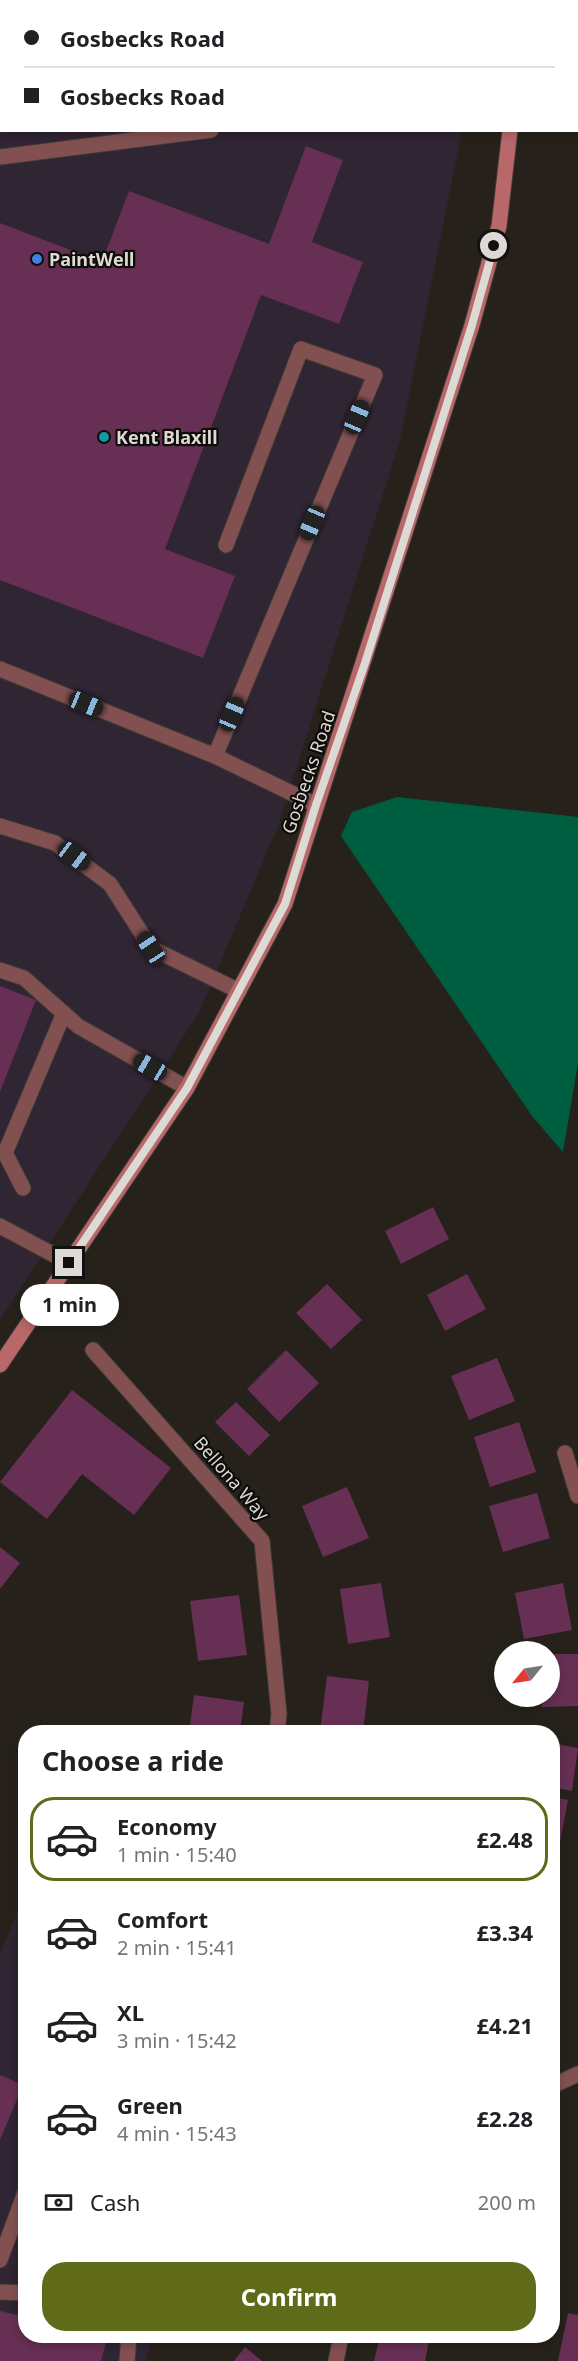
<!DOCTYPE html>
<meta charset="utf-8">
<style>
:root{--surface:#fff;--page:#f2f2f2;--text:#202124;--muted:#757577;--line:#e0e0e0;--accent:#606b19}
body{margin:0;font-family:"Noto Sans",sans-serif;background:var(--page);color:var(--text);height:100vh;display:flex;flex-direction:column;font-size:22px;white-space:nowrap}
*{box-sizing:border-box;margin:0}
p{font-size:20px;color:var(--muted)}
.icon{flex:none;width:33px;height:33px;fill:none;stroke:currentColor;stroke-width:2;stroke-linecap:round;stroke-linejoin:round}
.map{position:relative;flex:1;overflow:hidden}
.drawer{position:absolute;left:18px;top:1725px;width:542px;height:618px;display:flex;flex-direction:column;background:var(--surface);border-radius:24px;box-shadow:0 3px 9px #0003}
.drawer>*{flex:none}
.guide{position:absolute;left:0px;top:0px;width:579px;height:132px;box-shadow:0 3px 9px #0003;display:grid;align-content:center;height:132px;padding:0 24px;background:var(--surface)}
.needle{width:39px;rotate:240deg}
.tools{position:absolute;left:494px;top:1641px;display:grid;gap:12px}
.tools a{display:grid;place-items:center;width:66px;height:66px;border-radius:50%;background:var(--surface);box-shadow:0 3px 9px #0003;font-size:30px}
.end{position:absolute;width:27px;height:27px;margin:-14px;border:8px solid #dddad5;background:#111;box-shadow:0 0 0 3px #111}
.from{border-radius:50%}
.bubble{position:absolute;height:42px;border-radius:21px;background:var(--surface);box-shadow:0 3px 9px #0003;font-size:20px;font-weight:700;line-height:42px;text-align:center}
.car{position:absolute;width:18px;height:36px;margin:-18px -9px;border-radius:8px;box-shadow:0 0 4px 2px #0007;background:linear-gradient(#222 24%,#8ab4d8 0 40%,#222 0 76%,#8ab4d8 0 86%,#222 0)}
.guide b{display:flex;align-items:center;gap:21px;height:57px;font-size:22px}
.guide b+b{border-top:2px solid var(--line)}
.guide i{width:15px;height:15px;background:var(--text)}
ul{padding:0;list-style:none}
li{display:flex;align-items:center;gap:18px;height:84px;margin:0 12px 9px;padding:0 12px;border:3px solid transparent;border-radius:24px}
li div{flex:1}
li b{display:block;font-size:22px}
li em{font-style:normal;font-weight:700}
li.on{border-color:var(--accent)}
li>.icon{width:54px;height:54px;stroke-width:1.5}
h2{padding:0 24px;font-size:27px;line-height:72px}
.pay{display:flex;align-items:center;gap:15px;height:66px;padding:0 24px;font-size:22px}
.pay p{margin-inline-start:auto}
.primary-button{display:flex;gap:12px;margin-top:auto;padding:12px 24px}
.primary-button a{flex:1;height:69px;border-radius:24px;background:var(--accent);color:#fff;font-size:24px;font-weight:700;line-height:69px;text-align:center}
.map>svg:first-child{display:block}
.industrial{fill:#302533}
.forest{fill:#005e40}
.building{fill:#662f53}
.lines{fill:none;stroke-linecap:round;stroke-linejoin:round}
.lane-casing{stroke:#403c35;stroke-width:17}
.street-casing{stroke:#403c35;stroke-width:17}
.secondary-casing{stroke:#403c35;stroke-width:17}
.lane{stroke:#835051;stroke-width:15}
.street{stroke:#835051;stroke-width:15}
.secondary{stroke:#b9686a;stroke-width:15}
.route{stroke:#dddad5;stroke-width:8}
.shop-dot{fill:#3f7fe0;stroke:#0d0c09;stroke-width:2}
.culture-dot{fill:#0f9aa8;stroke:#0d0c09;stroke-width:2}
.labels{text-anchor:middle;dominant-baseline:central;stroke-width:4.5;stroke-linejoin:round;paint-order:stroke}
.poi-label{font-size:18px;font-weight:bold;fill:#dddad5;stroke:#0d0c09;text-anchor:start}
.street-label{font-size:18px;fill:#dddad5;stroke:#0d0c09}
</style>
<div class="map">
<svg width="578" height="2361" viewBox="0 0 578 2361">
<rect width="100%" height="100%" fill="#26221b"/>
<path class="industrial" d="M0,0H462L2,2V130L462,131L401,437L278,826L200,1011L0,1320Z
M25,1894L26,2336H152L146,2361H0V1954Z"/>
<path class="forest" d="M397,797L578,817V1063L563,1152L532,1116L341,836L352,812Z"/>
<path class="building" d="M306,146L343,160L312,242L363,262L339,324L261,295L165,549L235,576L203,658L0,580V223L102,262L129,191L269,244Z
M0,986L36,1000L0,1092Z
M433,1207L449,1239L401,1264L385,1231Z
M467,1274L486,1309L445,1331L427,1295Z
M327,1284L362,1320L331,1349L296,1313Z
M286,1350L319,1383L279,1422L247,1389Z
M497,1358L515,1401L469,1420L451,1376Z
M72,1390L171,1468L134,1515L82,1474L47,1519L0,1482Z
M236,1402L270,1435L249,1456L215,1422Z
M519,1422L536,1472L490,1487L474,1437Z
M347,1487L369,1538L323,1557L302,1506Z
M537,1493L550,1538L503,1552L489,1506Z
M0,1547L20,1563L0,1589Z
M381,1583L390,1637L348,1644L340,1589Z
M563,1583L572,1630L524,1639L515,1593Z
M239,1595L247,1655L198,1661L190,1601Z
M549,1654H578V1706L542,1707V1696H549Z
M327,1676L369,1681L363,1732L320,1731Z
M194,1695L244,1702L240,1732H189Z
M552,1743L578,1748L572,1791L552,1787Z
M552,1797L568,1800L560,1842L552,1841Z
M552,1875H555L554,1931H552Z
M0,2075L23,2085L0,2140Z
M0,2311L26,2317V2336H95L107,2339L101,2361H0Z
M568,2313L578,2315V2361H558Z
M380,2336H430L425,2361H374Z
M245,2347L262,2361H234Z"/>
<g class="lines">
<defs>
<path id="lane" d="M0,73H2
M0,157L211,130
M0,669L215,756L316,805
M215,756L375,375L301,349L226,545
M0,826L55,843L110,884L151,948L239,991
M0,970L24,978L78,1026L187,1088
M23,1188L5,1153L64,1013
M0,1226L69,1263
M0,2260L26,2190
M0,2292L26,2293
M127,2361L129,2336"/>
<path id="street" d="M93,1350L262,1541L279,1714L277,1732
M565,1453L578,1496
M552,2086L578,2074
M336,2361L341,2336"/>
<path id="secondary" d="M510,0V2
M0,1365L187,1088L285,904L472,325L499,226L510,130"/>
</defs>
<use href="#lane" class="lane-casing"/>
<use href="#street" class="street-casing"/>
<use href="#secondary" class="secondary-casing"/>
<use href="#lane" class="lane"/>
<use href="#street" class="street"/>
<use href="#secondary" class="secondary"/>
</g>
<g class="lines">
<path class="route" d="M69,1263L187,1088L285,904L316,805L365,663L472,325L494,246"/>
</g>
<circle class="shop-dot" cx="37" cy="259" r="6"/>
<circle class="culture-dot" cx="104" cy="437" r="6"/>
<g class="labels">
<g class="poi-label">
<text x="49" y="259">PaintWell</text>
<text x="116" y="437">Kent Blaxill</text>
</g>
<g class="street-label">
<text transform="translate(308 772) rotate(-71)">Gosbecks Road</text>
<text transform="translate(232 1478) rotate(49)">Bellona Way</text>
</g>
</g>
</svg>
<div class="tools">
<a><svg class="needle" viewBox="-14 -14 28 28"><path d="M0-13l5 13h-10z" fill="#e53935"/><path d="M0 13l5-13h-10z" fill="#757577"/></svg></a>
</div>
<i class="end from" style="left:494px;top:246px"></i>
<i class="end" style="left:69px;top:1263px"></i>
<div class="bubble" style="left:20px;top:1284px;width:99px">1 min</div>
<i class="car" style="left:357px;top:417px;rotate:23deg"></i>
<i class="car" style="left:312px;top:523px;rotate:203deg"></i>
<i class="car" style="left:86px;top:704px;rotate:112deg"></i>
<i class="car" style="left:232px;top:714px;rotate:23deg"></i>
<i class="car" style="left:74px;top:856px;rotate:127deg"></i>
<i class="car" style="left:151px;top:948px;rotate:327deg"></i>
<i class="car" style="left:150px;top:1067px;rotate:300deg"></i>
<div class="guide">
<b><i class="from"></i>Gosbecks Road</b>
<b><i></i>Gosbecks Road</b>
</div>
<section class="drawer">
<h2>Choose a ride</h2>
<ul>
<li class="on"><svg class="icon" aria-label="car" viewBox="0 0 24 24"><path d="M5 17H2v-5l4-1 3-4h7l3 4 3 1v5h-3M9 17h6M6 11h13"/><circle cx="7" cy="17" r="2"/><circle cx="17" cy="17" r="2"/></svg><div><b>Economy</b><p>1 min · 15:40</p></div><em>£2.48</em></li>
<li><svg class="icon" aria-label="car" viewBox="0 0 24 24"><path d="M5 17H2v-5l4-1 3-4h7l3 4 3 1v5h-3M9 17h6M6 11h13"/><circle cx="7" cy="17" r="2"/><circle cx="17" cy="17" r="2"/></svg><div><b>Comfort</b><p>2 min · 15:41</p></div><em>£3.34</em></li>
<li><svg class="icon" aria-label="car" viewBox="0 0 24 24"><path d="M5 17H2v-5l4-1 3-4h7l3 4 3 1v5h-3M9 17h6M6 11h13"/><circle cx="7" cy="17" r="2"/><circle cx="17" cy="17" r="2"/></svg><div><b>XL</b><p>3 min · 15:42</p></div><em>£4.21</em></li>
<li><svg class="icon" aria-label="car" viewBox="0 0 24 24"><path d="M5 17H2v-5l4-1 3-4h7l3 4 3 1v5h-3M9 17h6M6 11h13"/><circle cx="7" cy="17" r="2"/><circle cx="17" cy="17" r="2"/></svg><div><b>Green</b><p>4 min · 15:43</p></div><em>£2.28</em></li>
</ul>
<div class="pay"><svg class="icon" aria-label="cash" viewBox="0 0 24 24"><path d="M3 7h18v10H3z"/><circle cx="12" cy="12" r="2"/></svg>Cash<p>200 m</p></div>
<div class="primary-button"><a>Confirm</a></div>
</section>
</div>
